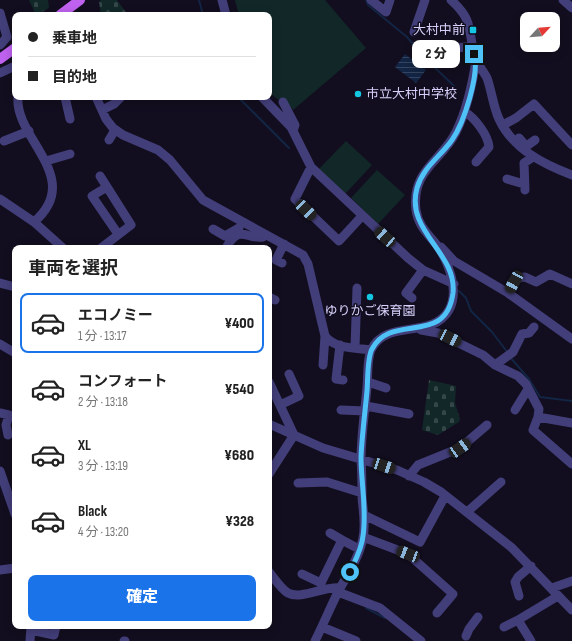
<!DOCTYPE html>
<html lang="ja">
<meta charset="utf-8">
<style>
:root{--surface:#fff;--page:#f2f2f2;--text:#222;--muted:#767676;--line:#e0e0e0;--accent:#1a73e8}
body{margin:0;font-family:"Sofia Sans Condensed","Noto Sans JP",sans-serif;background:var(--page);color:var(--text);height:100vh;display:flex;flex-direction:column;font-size:15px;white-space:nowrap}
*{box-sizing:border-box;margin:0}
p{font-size:13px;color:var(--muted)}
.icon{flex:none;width:22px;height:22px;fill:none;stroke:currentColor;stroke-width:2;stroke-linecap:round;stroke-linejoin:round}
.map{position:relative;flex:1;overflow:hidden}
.details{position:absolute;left:12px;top:245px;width:260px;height:384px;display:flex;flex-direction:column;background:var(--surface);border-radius:8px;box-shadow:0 2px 10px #0003}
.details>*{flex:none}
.banner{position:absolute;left:12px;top:12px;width:260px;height:88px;border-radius:8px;box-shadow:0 2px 10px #0003;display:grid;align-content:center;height:88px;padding:0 16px;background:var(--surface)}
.needle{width:26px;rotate:64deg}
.tools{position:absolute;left:520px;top:12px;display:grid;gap:8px}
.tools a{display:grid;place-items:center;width:40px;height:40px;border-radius:8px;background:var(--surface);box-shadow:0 2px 10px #0003;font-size:20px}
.end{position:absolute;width:18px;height:18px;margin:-9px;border:5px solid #4fc3f7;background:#111;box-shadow:0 0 0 2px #111}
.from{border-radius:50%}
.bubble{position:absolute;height:28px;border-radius:8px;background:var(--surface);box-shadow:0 2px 10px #0003;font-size:13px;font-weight:800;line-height:28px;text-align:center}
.car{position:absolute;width:12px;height:24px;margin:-12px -6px;border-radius:5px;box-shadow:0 0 3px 1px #0007;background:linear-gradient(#222 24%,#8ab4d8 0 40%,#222 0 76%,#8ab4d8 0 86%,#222 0)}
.banner b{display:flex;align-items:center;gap:14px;height:38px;font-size:15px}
.banner b+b{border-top:1px solid var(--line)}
.banner i{width:10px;height:10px;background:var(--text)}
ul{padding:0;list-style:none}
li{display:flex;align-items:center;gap:12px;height:60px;margin:0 8px 6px;padding:0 8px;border:2px solid transparent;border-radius:8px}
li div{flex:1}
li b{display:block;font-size:15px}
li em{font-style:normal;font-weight:800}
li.current{border-color:var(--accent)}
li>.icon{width:36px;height:36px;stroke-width:1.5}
h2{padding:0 16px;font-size:18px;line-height:48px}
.primary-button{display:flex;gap:8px;margin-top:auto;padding:8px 16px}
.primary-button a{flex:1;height:46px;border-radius:8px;background:var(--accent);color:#fff;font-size:16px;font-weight:800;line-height:46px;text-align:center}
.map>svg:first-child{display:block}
.cemetery{fill:url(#cemetery-stones)}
.pitch{fill:#122828}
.water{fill:url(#water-rules)}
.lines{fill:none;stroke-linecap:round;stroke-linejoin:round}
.stream{stroke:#132544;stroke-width:2}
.minor{stroke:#423e79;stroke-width:9}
.major{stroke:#c062f0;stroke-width:10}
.route{stroke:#4fc3f7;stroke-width:5}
.poi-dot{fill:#15c6e2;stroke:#120e1f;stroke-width:1.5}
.labels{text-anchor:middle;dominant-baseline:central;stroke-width:3;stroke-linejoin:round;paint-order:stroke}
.poi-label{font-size:13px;fill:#d7d1fb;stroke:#120e1f;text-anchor:end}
</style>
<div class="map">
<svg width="572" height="641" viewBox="0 0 572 641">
<defs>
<pattern id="cemetery-stones" width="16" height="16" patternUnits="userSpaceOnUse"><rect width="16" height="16" fill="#122828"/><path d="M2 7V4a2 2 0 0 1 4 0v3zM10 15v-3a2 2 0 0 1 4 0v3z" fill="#344648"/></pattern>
<pattern id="water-rules" width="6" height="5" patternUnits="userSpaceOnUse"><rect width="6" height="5" fill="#132544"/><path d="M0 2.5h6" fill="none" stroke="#354460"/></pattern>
</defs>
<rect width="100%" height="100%" fill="#120e1f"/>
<path class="cemetery" d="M29,0H48L49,8L36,15Z
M101,0H117L128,15H101L99,2Z
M429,380L456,386L455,403L460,419L459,422L438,435L422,430Z"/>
<path class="pitch" d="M235,0H325L366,48L293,110L285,100L281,102L269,92V15H239Z
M346,141L372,165L345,194L319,169Z
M377,170L405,195L378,224L351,198Z"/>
<path class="water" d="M405,54L426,70L416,83L395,67Z"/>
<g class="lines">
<path class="stream" d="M199,0L203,15
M366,0L368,5L407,37L427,60L454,86
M238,97L289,148
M459,291L466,298L471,311L492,332L508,353
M510,357L529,379L540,397L572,401
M366,608L385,618"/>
<path class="minor" d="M222,0L226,15
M371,0L386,12L390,0
M451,0C473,20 468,28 474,54C476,63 483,70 487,78C492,92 493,106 499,119C513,149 543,164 572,175
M563,0L572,8
M0,13L7,37L0,45
M414,32L425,0
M449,49L473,46
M0,73L15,66
M18,97C14,138 85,178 34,222
M65,97L70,119
M96,97L106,119L113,128L123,135L158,150L170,160L203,200L303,255L308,264L325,336C335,349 356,348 371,350
M262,97L291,127L311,167L408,258L423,270L454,284
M283,102L295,125L293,131
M102,110L114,104L121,97
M465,112C475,118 488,135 489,147L476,162
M503,125L516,118L534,104L572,145
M519,138L525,145H528L535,140
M109,140L115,130
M4,141L29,131
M46,161L70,154
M311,167L295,199L339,241L362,216
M100,176L107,187
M507,179L524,184
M525,190L524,163L533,157
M0,199L34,222L63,248
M213,229L225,236L239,228
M441,247L454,261L508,293L572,339
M101,248L131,225L107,187L92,196L118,234
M226,248C240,223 246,240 263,237
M282,263L276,260L284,244
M0,283L15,287
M508,293L518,278L525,277L536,282L550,274L572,284
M269,297L275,300
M412,298L406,293L423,270
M421,330L438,333L483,355L495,365L518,376L526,384L539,409L538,417L533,430L572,464
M0,344L15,353
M340,345L336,379L343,380
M355,348L357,288
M323,365L325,336
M495,365L513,352L522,334L529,333L534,327
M269,382L294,435
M368,382L386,388
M280,405L299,396L289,374
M366,406L409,414
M341,410L365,411
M515,410L528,389
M0,413L9,415L6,425L8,435
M538,417L572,423
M269,424L323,448L397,470L424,482L441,492L511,547L572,610
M0,471L15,514
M269,474L294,435
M409,476L418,465L460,448L487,425
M298,483L327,482L362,493
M467,512L501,482
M364,515L420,542L445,496
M330,533L342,540
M363,537L408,554L453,594L437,613
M0,570L15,568
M269,572C274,578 281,589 288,593C301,600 324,586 340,588
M302,574L321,583L342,540L359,549
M552,588L572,581
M338,592L380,608L421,641
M519,596L515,582L518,577L531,566
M322,627L356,641
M504,627L518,620
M31,630L54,635L56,626
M466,636L469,629L478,617
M30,641L31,626
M124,641H125
M315,641C323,625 330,608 338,592C347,575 359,558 363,538C366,524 363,511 362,497C362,485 362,473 361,460C361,436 365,411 367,387C368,376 367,359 371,350C386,318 432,340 449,310C460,290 448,261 436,244C427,233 418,225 416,210C411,170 442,161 456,132C467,110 472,86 476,61
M531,641L518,620L558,596"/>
<path class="major" d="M60,15L80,0
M0,59L15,48"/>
</g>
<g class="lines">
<path class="route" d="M350,572C355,561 362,548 363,536C367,510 361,483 361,457C362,435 365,413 367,391C368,381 367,358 372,349C391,312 446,347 453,293C457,252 405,232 417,188C423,167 440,157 452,140C464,123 480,73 474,54"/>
</g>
<g class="poi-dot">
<rect x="469" y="26" width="8" height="8" rx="2"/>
<circle cx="358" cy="94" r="4"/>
<circle cx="370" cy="297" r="4"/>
</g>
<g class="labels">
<g class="poi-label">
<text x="465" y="30">大村中前</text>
<text x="366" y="94" text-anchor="start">市立大村中学校</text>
<text x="370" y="311" text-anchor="middle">ゆりかご保育園</text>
</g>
</g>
</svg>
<div class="tools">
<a><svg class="needle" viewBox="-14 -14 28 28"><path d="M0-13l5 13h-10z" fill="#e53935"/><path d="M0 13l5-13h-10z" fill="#767676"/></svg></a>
</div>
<i class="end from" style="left:350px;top:572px"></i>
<i class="end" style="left:474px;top:54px"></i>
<div class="bubble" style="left:412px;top:40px;width:48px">2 分</div>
<i class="car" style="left:306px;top:210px;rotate:134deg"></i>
<i class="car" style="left:385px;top:237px;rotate:312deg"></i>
<i class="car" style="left:514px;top:282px;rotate:209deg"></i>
<i class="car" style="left:450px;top:338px;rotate:116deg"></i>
<i class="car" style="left:460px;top:448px;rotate:55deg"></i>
<i class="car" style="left:384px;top:466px;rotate:108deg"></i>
<i class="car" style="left:408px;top:554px;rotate:291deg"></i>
<div class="banner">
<b><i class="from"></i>乗車地</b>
<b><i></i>目的地</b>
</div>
<section class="details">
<h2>車両を選択</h2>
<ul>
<li class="current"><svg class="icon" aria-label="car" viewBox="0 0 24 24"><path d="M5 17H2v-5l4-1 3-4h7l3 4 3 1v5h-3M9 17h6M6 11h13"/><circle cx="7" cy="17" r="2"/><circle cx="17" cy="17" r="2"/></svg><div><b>エコノミー</b><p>1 分 · 13:17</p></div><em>¥400</em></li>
<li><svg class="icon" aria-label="car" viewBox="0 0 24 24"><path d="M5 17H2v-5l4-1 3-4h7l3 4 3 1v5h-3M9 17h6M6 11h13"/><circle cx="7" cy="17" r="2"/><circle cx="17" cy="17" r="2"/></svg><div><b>コンフォート</b><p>2 分 · 13:18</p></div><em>¥540</em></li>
<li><svg class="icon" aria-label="car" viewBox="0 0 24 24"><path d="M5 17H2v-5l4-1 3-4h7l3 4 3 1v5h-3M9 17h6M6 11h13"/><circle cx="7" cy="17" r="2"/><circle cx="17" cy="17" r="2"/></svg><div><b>XL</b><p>3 分 · 13:19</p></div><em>¥680</em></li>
<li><svg class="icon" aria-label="car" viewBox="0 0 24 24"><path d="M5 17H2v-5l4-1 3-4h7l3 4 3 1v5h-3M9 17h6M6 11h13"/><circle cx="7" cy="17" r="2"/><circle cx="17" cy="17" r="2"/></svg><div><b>Black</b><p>4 分 · 13:20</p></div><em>¥328</em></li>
</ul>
<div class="primary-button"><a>確定</a></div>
</section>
</div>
